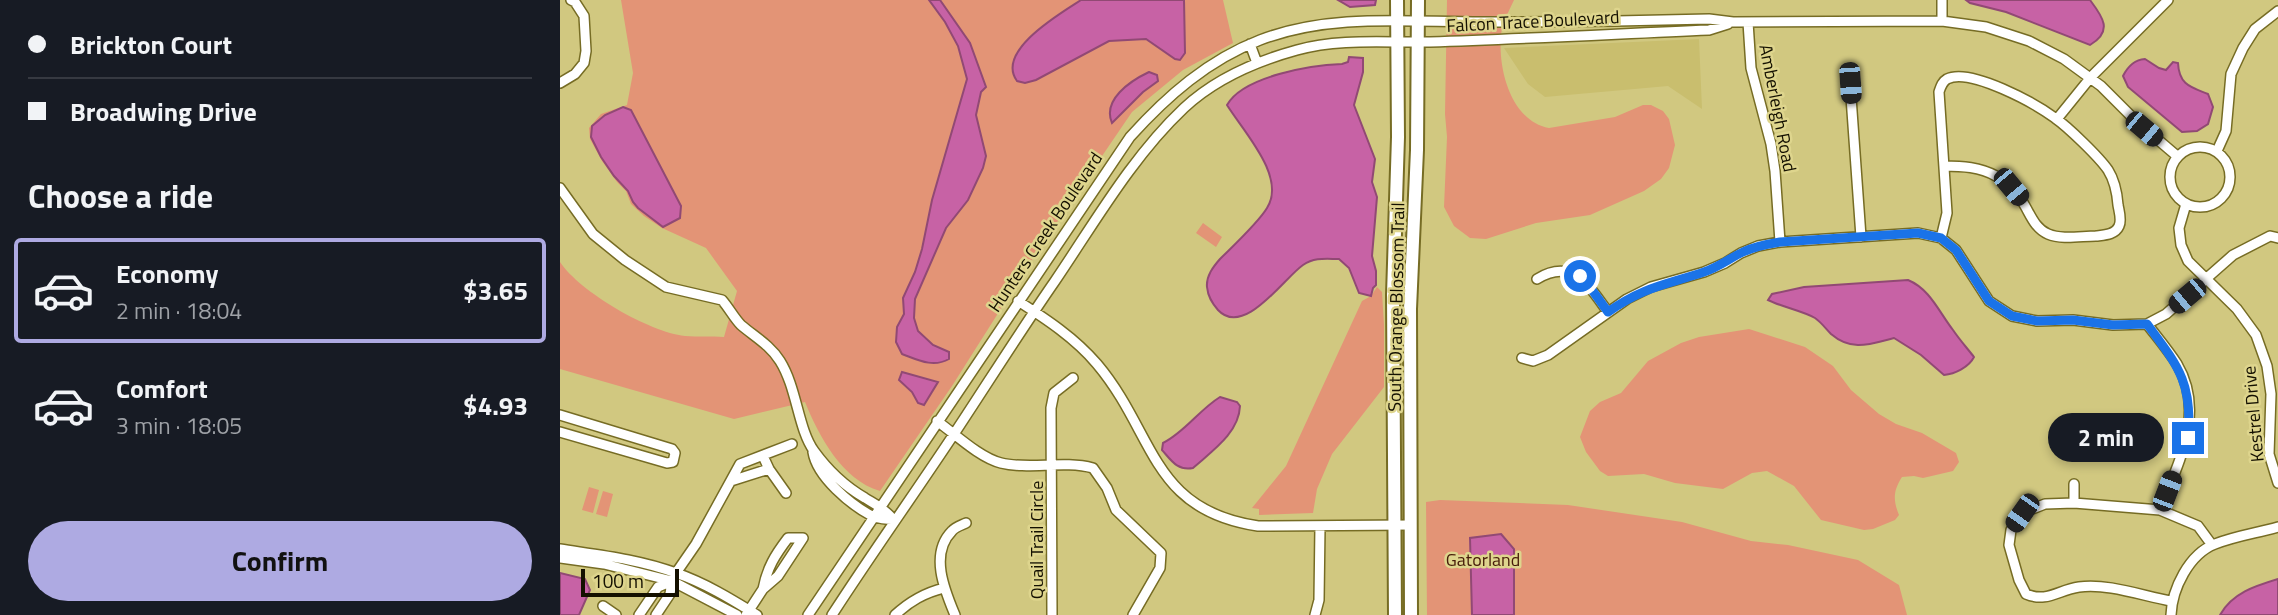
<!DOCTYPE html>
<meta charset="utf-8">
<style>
:root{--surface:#171b24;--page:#20242c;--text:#f1f3f6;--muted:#9ea1a6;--line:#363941;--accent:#aeaae2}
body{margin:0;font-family:"Titillium Web",sans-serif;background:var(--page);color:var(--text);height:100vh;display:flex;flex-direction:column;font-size:26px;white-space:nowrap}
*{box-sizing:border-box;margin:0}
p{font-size:23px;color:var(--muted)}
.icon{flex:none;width:38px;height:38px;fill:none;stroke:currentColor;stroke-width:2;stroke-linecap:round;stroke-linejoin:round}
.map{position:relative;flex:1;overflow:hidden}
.drawer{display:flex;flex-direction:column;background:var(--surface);width:560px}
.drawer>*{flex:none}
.hud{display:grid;align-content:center;height:154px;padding:0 28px;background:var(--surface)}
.scale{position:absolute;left:21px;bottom:18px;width:98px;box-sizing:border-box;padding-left:7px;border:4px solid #141000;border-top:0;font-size:19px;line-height:24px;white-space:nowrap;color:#141000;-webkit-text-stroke:5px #ded58d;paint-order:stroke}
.end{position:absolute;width:32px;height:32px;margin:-16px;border:9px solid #1a73e8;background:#fff;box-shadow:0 0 0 4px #fff}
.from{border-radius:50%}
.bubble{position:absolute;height:49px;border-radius:24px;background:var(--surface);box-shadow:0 4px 10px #0003;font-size:23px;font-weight:700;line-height:49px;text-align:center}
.car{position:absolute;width:21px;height:42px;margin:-21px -10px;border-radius:9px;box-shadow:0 0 5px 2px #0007;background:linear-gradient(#222 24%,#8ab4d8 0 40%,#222 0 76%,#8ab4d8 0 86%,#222 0)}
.hud b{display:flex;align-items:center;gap:24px;height:66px;font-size:26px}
.hud b+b{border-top:2px solid var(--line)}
.hud i{width:18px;height:18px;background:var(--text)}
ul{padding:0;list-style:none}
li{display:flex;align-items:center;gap:21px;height:105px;margin:0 14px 10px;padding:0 14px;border:4px solid transparent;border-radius:7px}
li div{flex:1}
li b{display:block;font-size:26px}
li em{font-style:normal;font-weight:700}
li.on{border-color:var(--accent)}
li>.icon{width:63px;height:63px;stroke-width:1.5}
h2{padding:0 28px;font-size:32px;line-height:84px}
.cta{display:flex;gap:14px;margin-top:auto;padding:14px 28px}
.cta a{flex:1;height:80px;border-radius:42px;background:var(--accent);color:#111;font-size:28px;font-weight:700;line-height:80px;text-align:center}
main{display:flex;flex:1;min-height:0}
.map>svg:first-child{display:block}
.built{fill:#c9be6e}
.green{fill:#e39476}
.water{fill:#c762a5;stroke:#914974;stroke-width:2}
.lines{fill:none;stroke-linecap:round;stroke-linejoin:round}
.minor-casing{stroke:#766c24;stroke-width:12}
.major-casing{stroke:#766c24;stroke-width:16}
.minor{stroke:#fff;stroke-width:9}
.major{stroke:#fff;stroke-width:12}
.route{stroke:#1a73e8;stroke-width:9}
.labels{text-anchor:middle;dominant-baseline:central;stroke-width:5;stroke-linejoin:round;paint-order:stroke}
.street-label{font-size:18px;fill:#141000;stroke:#ded58d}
.park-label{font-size:18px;fill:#461b09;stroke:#ded58d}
</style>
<main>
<section class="drawer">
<div class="hud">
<b><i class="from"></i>Brickton Court</b>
<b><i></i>Broadwing Drive</b>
</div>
<h2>Choose a ride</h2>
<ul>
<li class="on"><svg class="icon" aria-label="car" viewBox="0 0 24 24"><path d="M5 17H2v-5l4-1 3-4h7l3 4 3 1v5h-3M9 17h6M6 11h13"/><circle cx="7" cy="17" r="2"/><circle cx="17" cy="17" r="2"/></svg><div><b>Economy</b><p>2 min · 18:04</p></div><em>$3.65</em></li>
<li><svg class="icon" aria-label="car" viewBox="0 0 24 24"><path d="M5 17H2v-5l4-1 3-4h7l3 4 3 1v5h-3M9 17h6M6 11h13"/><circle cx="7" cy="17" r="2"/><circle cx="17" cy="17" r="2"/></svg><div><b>Comfort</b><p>3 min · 18:05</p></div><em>$4.93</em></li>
</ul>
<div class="cta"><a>Confirm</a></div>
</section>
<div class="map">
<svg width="1718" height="615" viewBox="0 0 1718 615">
<rect width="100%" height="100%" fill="#d1c880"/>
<path class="built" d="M1139,39L1142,109L1108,86L985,97L968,84L944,48Z"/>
<path class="green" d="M61,0H663L673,43L623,70L572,112L478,250L392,386L320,491C282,480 259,436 245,402L174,419L0,369V262C20,292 89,332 125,336C138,337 151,336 164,337L177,291L146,248L102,228L84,216L71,204L66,191L57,182L42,161L30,139L29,128L41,114L67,105L73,73Z
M887,0H954C949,11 941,25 941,37C938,69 951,121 989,128L1055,117L1083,105H1091L1103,111L1109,119L1115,145L1109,168L1101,179L1084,191L1030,215L976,223L926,239L910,238L894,226L884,207L887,137L885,114Z
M643,223L662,237L656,247L636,233Z
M817,287L822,292L824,325V387L772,454L757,489L753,513L699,515V509L692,508L726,466L802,301L811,296Z
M1189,329L1245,347L1273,366L1291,390L1319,414L1336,424L1362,433L1396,453L1399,462L1393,471L1363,478L1354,476L1342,477C1333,491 1333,500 1339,515L1335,520L1313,529L1304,530L1261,520L1234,486L1207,471L1192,473L1163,489L1115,483L1084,474L1048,476L1040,471L1026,452L1020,437L1030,411L1040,402L1061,393L1088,361L1121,343L1139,337Z
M29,487L39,490L33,513L22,510Z
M43,491L53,494L47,517L36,514Z
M880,500L1008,505L1122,522L1191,541L1228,545L1298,560L1339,585L1347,615H867L866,502Z"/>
<path class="water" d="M369,0H380L410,43L426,87L421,92L416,115L426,156L423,168L408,200L386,228L355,299L354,318L358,331L373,345L389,352V359C373,368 358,360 342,354L336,342L337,327L344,314L343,298L355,272L362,249L372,200L407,79L398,46L385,22Z
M521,0H624L625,53L620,60L615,59L586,39L549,41L476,80L465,83L457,81C435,51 501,13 521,0Z
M778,0H816L815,5L790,7Z
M1406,0H1530C1542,16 1554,31 1530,45L1446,12L1410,3Z
M789,57L803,58V72L794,105L815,159L812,182L817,197L812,256L816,271V285L813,288L811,296L799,293L789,268L779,259C766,259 755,257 743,265C724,278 684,338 658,310C652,303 648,297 647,287C646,276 653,267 660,259C673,246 698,223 707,208C727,177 683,131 667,105C683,76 752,65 782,64L788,62Z
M1585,59L1599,68L1606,70L1613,62L1618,63C1619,85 1631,87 1648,94L1653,107L1648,124L1637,131L1622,132L1568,87L1563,76C1568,66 1574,60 1585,59Z
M589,72L597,75L598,81L583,92L552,123C542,100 570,81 589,72Z
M63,107L71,110L121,206L120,218L103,227L78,208L73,202L68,191L54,176L41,157L31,137L32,126L45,115Z
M1348,280C1370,289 1379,312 1393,330C1399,339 1407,348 1414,357C1409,367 1395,374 1384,375L1361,355L1334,338C1310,344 1292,352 1271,334C1266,329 1261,322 1255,318C1243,311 1222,307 1208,300L1212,294L1244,287Z
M342,372L378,382L364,405L358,403L352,392L339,380Z
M660,397L677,402L680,406C679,433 652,451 633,468C617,471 611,460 602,450L603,443C625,432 639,410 660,397Z
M941,534L954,549V615H912L910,538Z
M0,573L25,579L30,590L19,615H0Z
M1718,579V615H1660C1672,593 1695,586 1718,579Z"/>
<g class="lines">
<defs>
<path id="minor" d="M1382,21V0
M1188,22L1191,68L1211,144L1215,171L1220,242
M690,44L697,63
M0,83L15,74L24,63L26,51L24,16L15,2L11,0
M1290,83L1301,237
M1497,119L1531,77L1608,0
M1610 177a30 30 0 1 1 60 0a30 30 0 1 1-60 0Z
M1657,151L1666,131L1671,74L1683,48L1695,29L1718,11
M0,188L33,234L65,260L106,287L162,300C169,308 174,318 181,325C195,337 210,345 220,361C237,388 238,429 254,451C267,469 286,487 305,498C318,506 323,508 334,520
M1626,204L1619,228L1621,245L1628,261L1677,309L1696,335L1707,366L1711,394L1709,454L1718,483
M1381,238L1387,213L1379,92C1381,86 1382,82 1387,79C1410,67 1476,104 1495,118C1508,127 1539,157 1548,170C1555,181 1557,192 1558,205C1559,211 1562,220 1559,226C1555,235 1544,235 1536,236C1521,236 1502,240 1488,234C1474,228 1470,213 1462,201C1456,191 1446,181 1436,176C1420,167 1402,166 1384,166
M977,279C1013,257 1029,286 1048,312
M458,301C486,319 515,338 537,364C596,434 590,510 698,526L851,525
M1587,324C1597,337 1608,350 1617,364C1646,413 1618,463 1600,510
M962,358L973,361L988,355L1067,299L1091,287L1144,272L1165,263L1181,253L1198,246L1220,242L1358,233L1381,238L1396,250L1429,301L1452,316L1477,321L1513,320L1553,325L1587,324L1606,314L1673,255L1710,236L1718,238
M0,415L112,449L115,453L113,462L107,463L0,432
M377,421C395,434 420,458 441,463C469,470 503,460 533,468L547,488L556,510L601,553L600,568L573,615
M253,452C257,477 291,505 312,516C318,519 327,519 334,520
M203,456L209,469L226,493
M171,481L209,469
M1514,503V484
M0,549C39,555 78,559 116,573C145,583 171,599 197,615
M0,558L44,564L112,581L177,615
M1611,601C1583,596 1548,583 1519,587C1498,590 1487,603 1466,594L1459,580L1449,545L1451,530L1462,513L1485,504L1514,503L1600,510L1638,526L1652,545
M43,606L56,615
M79,615L98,587L112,581
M96,615L110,594L112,581L116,573L136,544L180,464L232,444
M186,615L203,589L218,576L243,538H228C215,555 207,568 203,589
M248,615L570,137C607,96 648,60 700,40C770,13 848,22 921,22C997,22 1073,21 1149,19L1173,22L1382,21L1426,27L1469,41L1504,59L1541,86L1576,121L1617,156
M272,615C312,553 355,493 396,431C429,381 461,330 495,281C535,222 572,157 624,108C654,80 697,61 737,50C780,38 826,43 870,42C963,39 1056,34 1149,30L1168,24
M335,615C350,601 364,593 384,588
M395,615C385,591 369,554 392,531C395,527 402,525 406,523
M492,615L491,408L494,393L513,378
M755,615L759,600L760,526
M1611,615C1612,589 1629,554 1655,544C1675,536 1697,533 1718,527"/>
<path id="major" d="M835,615L833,295L838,137L837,0
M851,615L850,309L857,150L858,0"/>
</defs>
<use href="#minor" class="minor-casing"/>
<use href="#major" class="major-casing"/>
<use href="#minor" class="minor"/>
<use href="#major" class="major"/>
</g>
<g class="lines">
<path class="route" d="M1020,276L1027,283L1048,312C1083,287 1105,285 1144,272C1159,267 1170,258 1183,252C1195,246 1208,244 1220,242L1358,233L1381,238L1396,250L1429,301L1452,316L1477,321L1513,320L1553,325L1587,324C1618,366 1633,383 1628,438"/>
</g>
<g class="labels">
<g class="street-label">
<text transform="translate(973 21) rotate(-3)">Falcon Trace Boulevard</text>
<text transform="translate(1218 108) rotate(79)">Amberleigh Road</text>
<text transform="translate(485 232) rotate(-56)">Hunters Creek Boulevard</text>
<text transform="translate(836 307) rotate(-89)">South Orange Blossom Trail</text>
<text transform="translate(1693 414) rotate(-95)">Kestrel Drive</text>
<text transform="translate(476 540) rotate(-90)">Quail Trail Circle</text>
</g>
<g class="park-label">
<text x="923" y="559">Gatorland</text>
</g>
</g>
</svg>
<div class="scale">100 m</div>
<i class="end from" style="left:1020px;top:276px"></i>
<i class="end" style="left:1628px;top:438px"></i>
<div class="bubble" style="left:1488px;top:413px;width:116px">2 min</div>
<i class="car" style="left:1290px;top:83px;rotate:176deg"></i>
<i class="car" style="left:1584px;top:129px;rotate:130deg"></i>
<i class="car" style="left:1451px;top:187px;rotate:140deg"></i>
<i class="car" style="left:1627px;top:296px;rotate:230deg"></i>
<i class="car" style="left:1607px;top:491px;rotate:21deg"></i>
<i class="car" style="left:1462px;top:513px;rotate:215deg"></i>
</div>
</main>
